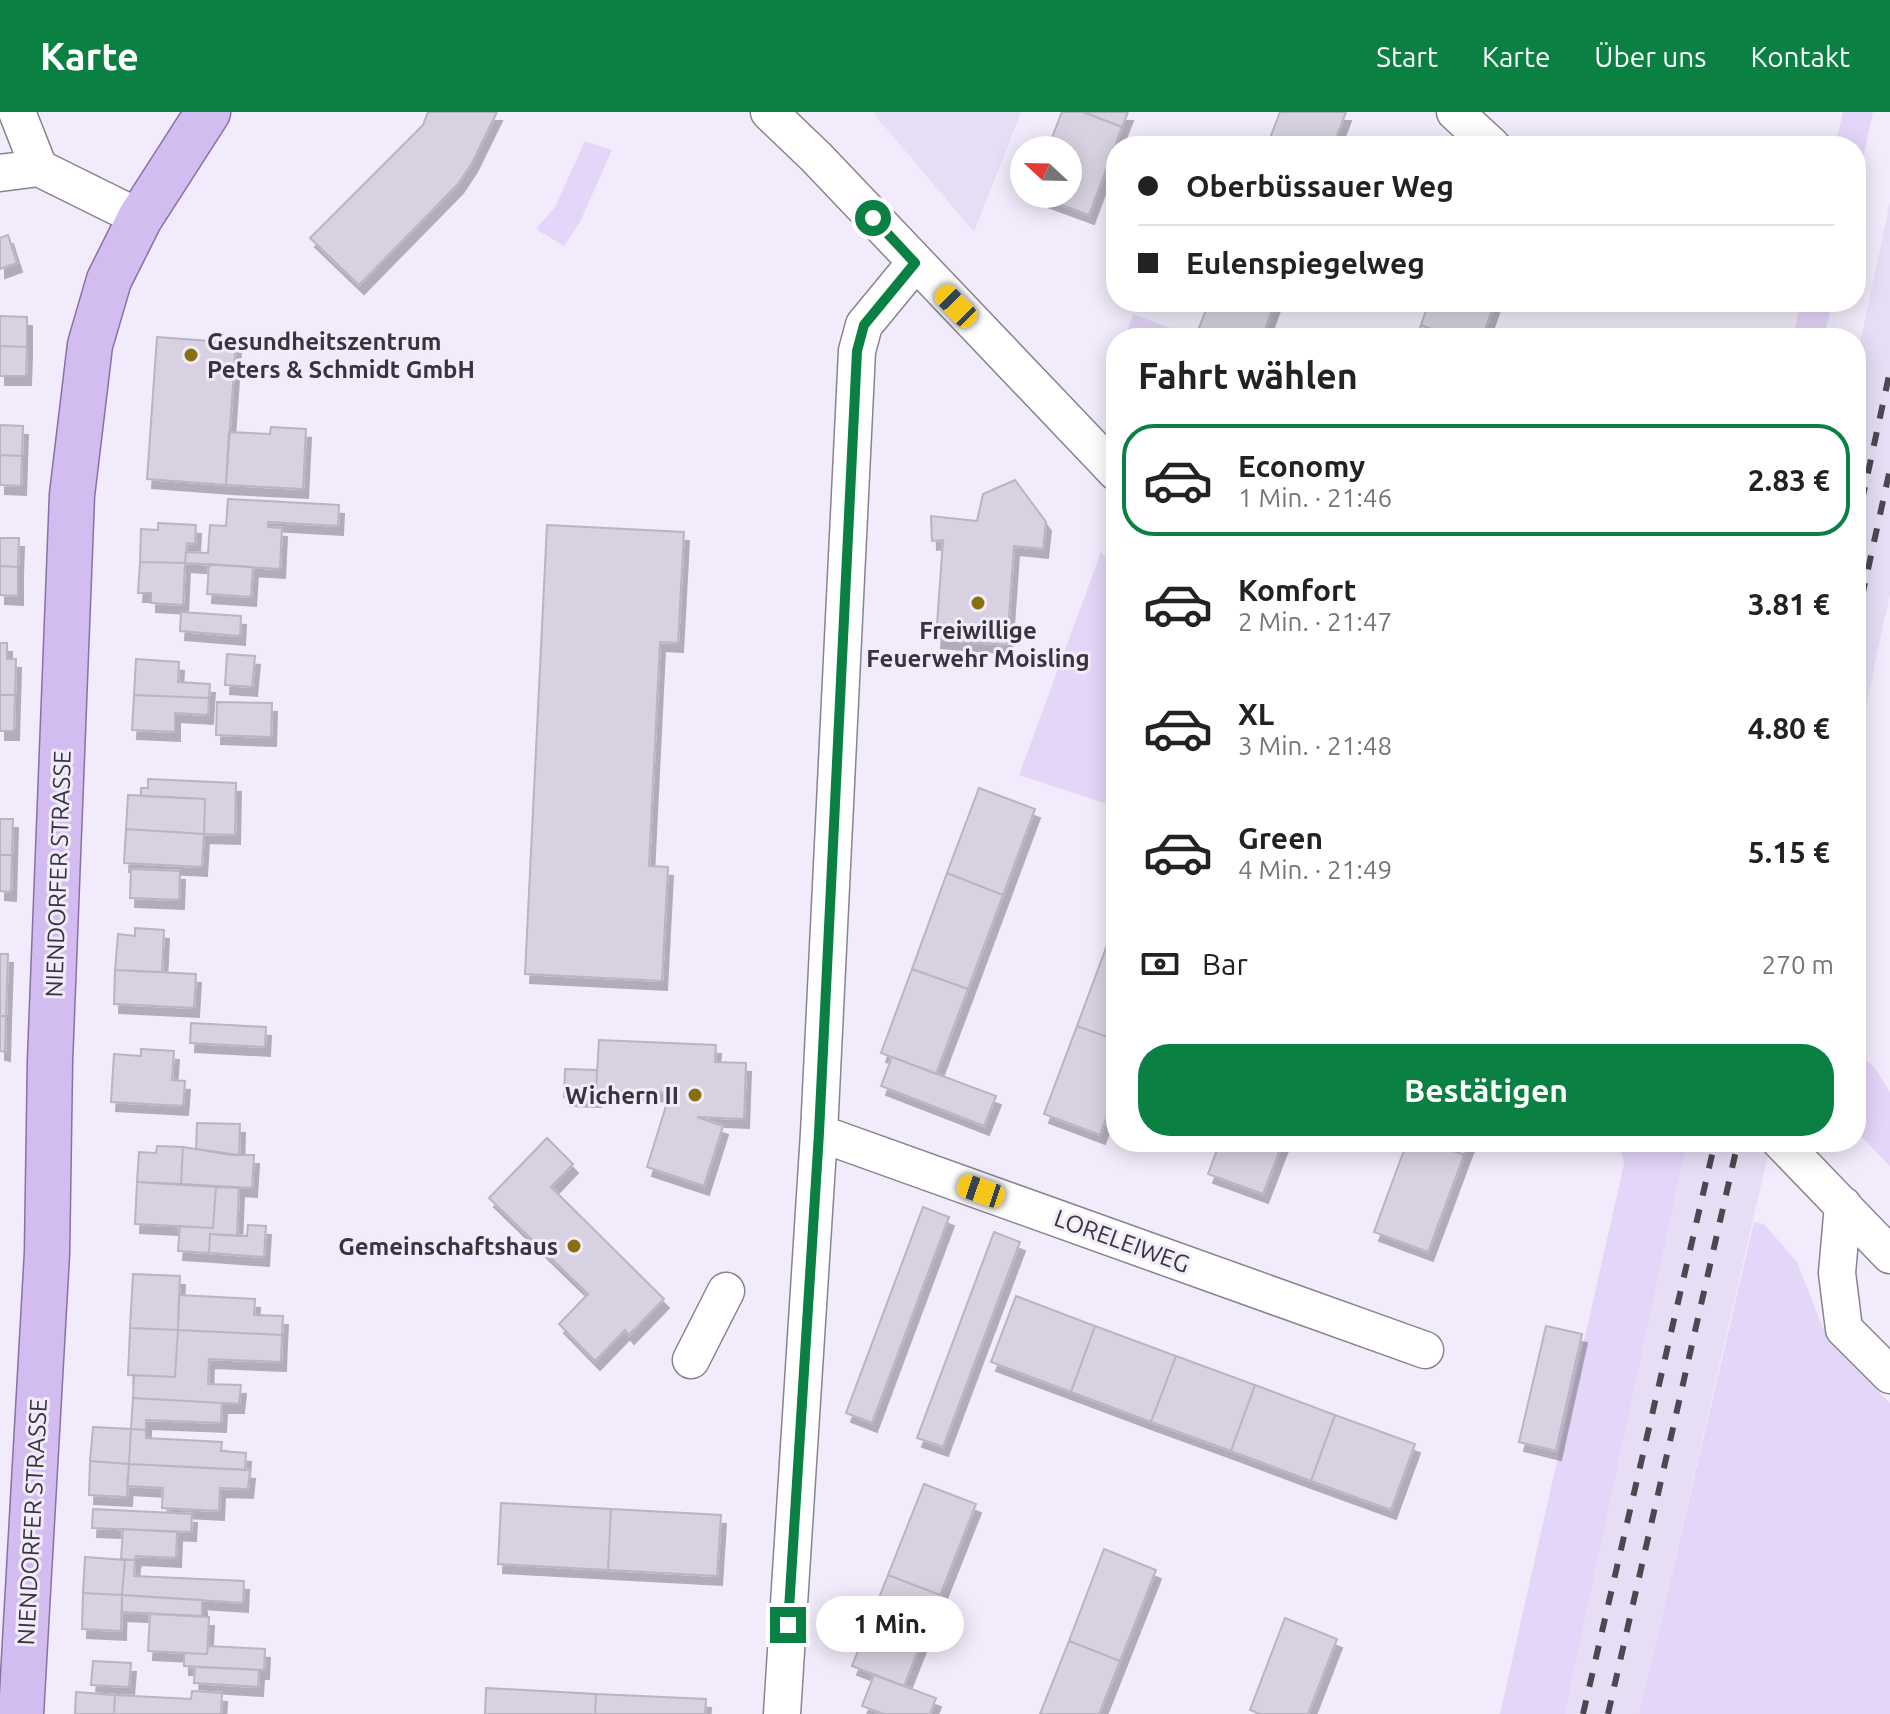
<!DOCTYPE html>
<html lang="de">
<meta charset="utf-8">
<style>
:root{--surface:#fff;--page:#f2f2f2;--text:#222;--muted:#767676;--line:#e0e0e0;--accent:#0b8043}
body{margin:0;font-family:Ubuntu,sans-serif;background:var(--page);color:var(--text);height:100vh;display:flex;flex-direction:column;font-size:30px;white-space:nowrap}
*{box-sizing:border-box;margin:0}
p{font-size:26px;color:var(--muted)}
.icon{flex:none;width:44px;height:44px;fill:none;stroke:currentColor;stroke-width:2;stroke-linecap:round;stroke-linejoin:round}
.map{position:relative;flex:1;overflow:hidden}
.sheet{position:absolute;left:1106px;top:216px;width:760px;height:824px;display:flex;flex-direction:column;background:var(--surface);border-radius:32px;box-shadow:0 4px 20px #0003}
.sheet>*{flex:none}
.banner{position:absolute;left:1106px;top:24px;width:760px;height:176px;border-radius:32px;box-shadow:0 4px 20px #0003;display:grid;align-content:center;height:176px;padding:0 32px;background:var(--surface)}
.needle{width:52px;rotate:292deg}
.tools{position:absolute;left:1010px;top:24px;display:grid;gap:16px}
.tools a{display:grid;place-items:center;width:72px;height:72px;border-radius:50%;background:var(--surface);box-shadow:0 4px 20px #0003;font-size:40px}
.end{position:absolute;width:36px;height:36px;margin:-18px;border:10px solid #0b8043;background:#fff;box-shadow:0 0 0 4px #fff}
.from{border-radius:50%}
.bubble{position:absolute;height:56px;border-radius:28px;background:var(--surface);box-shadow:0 4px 20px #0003;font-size:26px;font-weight:600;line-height:56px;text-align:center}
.car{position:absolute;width:24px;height:48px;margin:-24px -12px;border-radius:10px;box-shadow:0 0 6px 2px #0007;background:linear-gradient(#f5c518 24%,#345 0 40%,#f5c518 0 76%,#345 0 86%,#f5c518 0)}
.banner b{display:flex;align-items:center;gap:28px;height:76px;font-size:30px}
.banner b+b{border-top:2px solid var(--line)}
.banner i{width:20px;height:20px;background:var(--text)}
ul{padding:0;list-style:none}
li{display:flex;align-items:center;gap:24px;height:112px;margin:0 16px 12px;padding:0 16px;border:4px solid transparent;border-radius:32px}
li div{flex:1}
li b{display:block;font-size:30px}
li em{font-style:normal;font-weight:600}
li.on{border-color:var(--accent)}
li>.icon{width:72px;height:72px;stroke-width:1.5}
h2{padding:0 32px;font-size:36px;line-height:96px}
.pay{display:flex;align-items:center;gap:20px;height:88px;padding:0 32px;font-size:30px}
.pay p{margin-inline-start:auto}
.action{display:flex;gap:16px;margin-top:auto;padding:16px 32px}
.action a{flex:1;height:92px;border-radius:32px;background:var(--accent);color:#fff;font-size:32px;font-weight:600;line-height:92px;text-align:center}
header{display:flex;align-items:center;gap:48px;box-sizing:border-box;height:112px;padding:0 40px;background:var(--accent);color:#fff}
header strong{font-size:38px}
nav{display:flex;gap:44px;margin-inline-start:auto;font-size:28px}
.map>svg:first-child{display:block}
.built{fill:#e7def5}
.green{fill:#e4d6f9}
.building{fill:#d7d1e1;stroke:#b9b3c3;stroke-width:2;filter:url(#shadow)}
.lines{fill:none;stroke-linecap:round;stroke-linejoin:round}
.minor-casing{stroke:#888391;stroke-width:39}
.major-casing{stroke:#8870aa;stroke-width:47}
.minor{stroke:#fff;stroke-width:36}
.major{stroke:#d2bcf0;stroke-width:44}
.rail{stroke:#4b4850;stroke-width:6;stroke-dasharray:14 14;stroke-linecap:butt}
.route{stroke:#0b8043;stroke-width:10}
.poi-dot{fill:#887010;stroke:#f1ebfb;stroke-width:3}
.labels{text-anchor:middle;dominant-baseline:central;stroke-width:6;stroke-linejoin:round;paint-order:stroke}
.poi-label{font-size:24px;font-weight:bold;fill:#37343b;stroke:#f1ebfb;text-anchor:end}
.street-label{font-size:24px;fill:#37343b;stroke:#f1ebfb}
</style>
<header>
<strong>Karte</strong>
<nav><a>Start</a><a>Karte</a><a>Über uns</a><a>Kontakt</a></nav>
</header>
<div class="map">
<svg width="1890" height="1602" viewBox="0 0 1890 1602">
<defs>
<filter id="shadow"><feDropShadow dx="5" dy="9" stdDeviation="0" flood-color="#0004"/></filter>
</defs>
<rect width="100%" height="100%" fill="#f1ebfb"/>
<path class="built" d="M875,0H1021L974,120L874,2Z
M1890,90V482L1856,640V250Z
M1687,1030H1771L1639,1602H1565Z"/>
<path class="green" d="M1843,0H1873L1856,78V34H1835Z
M585,29L612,38L580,110L564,134L536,117L555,95Z
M1801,190H1832L1824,226H1793Z
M1133,202L1178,219L1175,226H1125Z
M1101,440L1116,456V695L1019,663Z
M1856,940L1874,955L1890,980V1054L1856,1019Z
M1620,1030H1687L1565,1602H1500L1624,1052Z
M1754,1110L1764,1112L1797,1150L1828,1229L1890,1291V1602H1639Z"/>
<path class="building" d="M428,0H497L472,51L458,72L359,173L310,126L423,13Z
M1062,0H1083L1122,15L1089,103L1032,82H1068V38H1047Z
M1083,0H1128L1122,15Z
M1280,0H1346L1333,34H1267Z
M8,123L17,151L0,157V126Z
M1209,190H1275L1262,226H1195Z
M1429,190H1495L1482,226H1455L1421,213Z
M0,204L27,205V235L0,234Z
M1421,213L1455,226H1416Z
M157,225L236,231L226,373L147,367Z
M0,234L27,235L26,264H0Z
M0,313L23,314L22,344L0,343Z
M271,315L306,317L303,377L226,373L229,320L270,322Z
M0,343L22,344L21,374L0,373Z
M1015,368L1046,410L1043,437L1014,434L1007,533L936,527L943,428L932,429L931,404L977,409L983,382Z
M228,387L339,393L338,414L268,410V415L282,416L280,457L185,451L186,440L208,441L210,413L226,414Z
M158,411L196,413L195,432L187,431L185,451L140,450L141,417L158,418Z
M547,413L684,420L678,531L660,530L649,754L668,755L662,869L525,862Z
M0,426H19L18,455L0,454Z
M140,450L185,451L183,493L151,491V481H138Z
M209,452L253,455L251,485L207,482Z
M0,454L18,455V484L0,483Z
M181,500L241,504L240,524L180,519Z
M0,531H7V547H16L15,583H0Z
M227,542L255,544L252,575L225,573Z
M136,547L179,550L178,570L210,572L209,586L134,583Z
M0,583H15L14,619H0Z
M134,583L209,586L208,603L175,601V620L132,618Z
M217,590L272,591L271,625L216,623Z
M148,667L236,671L235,723L204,722L205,687L141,684V676H148Z
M979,676L1035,697L1003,783L947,761Z
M128,683L205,687L204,722L126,717Z
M0,707H13L12,743H0Z
M126,717L204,722L202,755L124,751Z
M0,743H12L11,780L0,779Z
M131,757L180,759L179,788L130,786Z
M947,761L1003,783L968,877L912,857Z
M135,816L164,818L162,860L115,858L118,822L135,824Z
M1110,825L1116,828V928L1077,914Z
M0,842H8L6,904H0Z
M912,857L968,877L936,962L881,941Z
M115,858L196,862L194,896L114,892Z
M0,904H6L5,940L0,939Z
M191,911L266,915L265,935L190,931Z
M1077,914L1116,928V980L1100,1023L1044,1002Z
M599,928L716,933L715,950L746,951L744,1007L697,1005L723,1014L704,1074L647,1055L670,981L596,978Z
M141,937L174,939L172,968L185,969L183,994L111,990L114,942L141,944Z
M892,945L996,984L984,1014L881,974Z
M565,957L597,958L596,986L564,985Z
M197,1011L240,1012L239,1043L196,1037Z
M547,1026L573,1052L551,1075L664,1187L629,1223L625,1218L595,1249L559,1212L588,1182L489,1086Z
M1220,1030H1283L1263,1082L1208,1062Z
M1407,1030H1429L1464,1043L1428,1140L1374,1120Z
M1429,1030H1469L1464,1043Z
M157,1034L183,1035L181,1072L137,1070L139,1040L156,1041Z
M183,1035L231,1043H254L252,1076L181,1072Z
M137,1070L216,1075L213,1116L135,1112Z
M216,1075L239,1076L237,1124L210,1122L209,1141L178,1139L180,1114L213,1116Z
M923,1095L949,1105L872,1311L846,1301Z
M248,1113L266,1114L264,1145L209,1141L210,1122L247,1124Z
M994,1120L1020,1130L943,1335L917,1326Z
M133,1162L180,1164L178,1218L130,1216Z
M179,1183L255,1187L254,1203L283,1204L282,1223L178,1218Z
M1016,1184L1095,1214L1071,1280L991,1250Z
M1095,1214L1176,1244L1151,1310L1071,1280Z
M1546,1214L1582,1222L1556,1339L1519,1330Z
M130,1216L178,1218L175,1265L128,1263Z
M178,1218L282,1223L281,1250L209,1247L208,1272L241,1273L239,1292L133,1286L134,1263L175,1265Z
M1176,1244L1255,1273L1231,1339L1151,1310Z
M1255,1273L1335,1303L1311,1369L1231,1339Z
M133,1286L222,1291L221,1311L146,1308V1318L131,1317Z
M1335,1303L1415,1332L1391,1398L1311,1369Z
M93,1315L131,1317L129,1352L90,1349Z
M131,1317L146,1318V1326L222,1330L221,1339L246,1341L245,1358L129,1352Z
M90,1349L129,1352L127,1385L89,1383Z
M129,1352L250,1358L248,1377L220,1376L219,1399L162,1396L163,1376L127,1374Z
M924,1372L976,1392L940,1483L888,1463Z
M501,1391L611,1397L608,1458L498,1452Z
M93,1397L192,1402L191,1420L92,1416Z
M611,1397L721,1403L717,1464L608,1458Z
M123,1417L177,1420L176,1446L136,1444L135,1448L121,1447Z
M1104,1437L1156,1458L1120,1549L1069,1529Z
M85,1445L125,1448L122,1483L83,1481Z
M125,1448H135L134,1464L244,1469L243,1491L122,1483Z
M888,1463L940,1483L904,1574L852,1554Z
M83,1481L122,1483L121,1519L82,1517Z
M122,1483L202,1488V1504L122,1500Z
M150,1502L209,1505L207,1542L148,1539Z
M1285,1506L1337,1527L1308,1602H1260L1250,1598Z
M1069,1529L1120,1549L1099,1602H1040Z
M208,1534L265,1537L264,1558L184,1554V1541L207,1542Z
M93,1549L131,1551L129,1575L91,1573Z
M195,1555L259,1558L258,1575L194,1571Z
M874,1563L936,1586L930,1602H884L862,1594Z
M486,1576L596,1582L595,1602H485Z
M192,1579L222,1581L221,1602H114L115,1583L191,1587Z
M76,1580L115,1583L114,1602H75Z
M596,1582L706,1587L705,1602H595Z"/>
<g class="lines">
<defs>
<path id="minor" d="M17,0L39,56L140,106
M769,0L816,45L1116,360
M1455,0L1492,34
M0,61L39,56
M819,1021L1425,1238
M1781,1030L1890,1143
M1843,1093L1837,1161L1844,1217L1890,1263
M691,1248L726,1179
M782,1602L819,1021L857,239L864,213L915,151"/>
<path id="major" d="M21,1602L47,1141L50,949L72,383L90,233L109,168L140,106L208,0"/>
</defs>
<use href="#minor" class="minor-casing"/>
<use href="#major" class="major-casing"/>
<use href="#minor" class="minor"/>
<use href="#major" class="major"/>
<path class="rail" d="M1856,416L1890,259
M1856,512L1890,357
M1583,1602L1715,1030
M1608,1602L1738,1030"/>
</g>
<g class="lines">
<path class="route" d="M788,1513L819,1021L857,239L864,213L915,151L873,106"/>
</g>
<g class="poi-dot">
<circle cx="191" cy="243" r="8"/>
<circle cx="978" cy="491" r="8"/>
<circle cx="695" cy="983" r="8"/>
<circle cx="574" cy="1134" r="8"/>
</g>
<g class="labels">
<g class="poi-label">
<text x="207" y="229" text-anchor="start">Gesundheitszentrum<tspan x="207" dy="28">Peters &amp; Schmidt GmbH</tspan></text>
<text x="978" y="518" text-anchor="middle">Freiwillige<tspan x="978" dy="28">Feuerwehr Moisling</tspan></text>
<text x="679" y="983">Wichern II</text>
<text x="558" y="1134">Gemeinschaftshaus</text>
</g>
<g class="street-label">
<text transform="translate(58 762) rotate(-88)">NIENDORFER STRASSE</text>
<text transform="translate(1122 1129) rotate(20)">LORELEIWEG</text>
<text transform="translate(32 1410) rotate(-87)">NIENDORFER STRASSE</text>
</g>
</g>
</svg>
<div class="tools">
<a><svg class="needle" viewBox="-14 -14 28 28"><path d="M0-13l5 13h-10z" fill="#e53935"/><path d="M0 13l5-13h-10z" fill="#767676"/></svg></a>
</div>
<i class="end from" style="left:873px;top:106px"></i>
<i class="end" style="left:788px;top:1513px"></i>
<div class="bubble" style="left:816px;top:1484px;width:148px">1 Min.</div>
<i class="car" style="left:956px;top:194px;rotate:316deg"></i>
<i class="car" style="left:981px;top:1079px;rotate:289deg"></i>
<div class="banner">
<b><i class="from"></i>Oberbüssauer Weg</b>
<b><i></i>Eulenspiegelweg</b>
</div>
<section class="sheet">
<h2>Fahrt wählen</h2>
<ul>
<li class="on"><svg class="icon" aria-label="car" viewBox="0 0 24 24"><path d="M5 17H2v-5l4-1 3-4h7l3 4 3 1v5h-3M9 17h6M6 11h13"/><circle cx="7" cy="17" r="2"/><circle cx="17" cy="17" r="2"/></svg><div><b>Economy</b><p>1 Min. · 21:46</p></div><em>2.83 €</em></li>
<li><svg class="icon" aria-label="car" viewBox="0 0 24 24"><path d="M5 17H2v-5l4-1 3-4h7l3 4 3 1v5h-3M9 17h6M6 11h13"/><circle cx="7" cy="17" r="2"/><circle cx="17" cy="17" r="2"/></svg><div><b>Komfort</b><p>2 Min. · 21:47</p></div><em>3.81 €</em></li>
<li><svg class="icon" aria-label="car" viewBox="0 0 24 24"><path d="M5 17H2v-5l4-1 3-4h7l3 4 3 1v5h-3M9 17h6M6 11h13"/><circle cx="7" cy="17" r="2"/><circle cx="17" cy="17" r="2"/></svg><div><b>XL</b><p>3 Min. · 21:48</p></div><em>4.80 €</em></li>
<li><svg class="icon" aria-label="car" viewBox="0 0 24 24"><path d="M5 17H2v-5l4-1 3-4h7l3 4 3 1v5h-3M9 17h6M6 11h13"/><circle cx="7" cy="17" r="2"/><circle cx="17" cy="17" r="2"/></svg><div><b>Green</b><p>4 Min. · 21:49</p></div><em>5.15 €</em></li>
</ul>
<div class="pay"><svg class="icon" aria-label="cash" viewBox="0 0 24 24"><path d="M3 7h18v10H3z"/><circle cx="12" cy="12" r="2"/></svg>Bar<p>270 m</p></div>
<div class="action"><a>Bestätigen</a></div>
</section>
</div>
